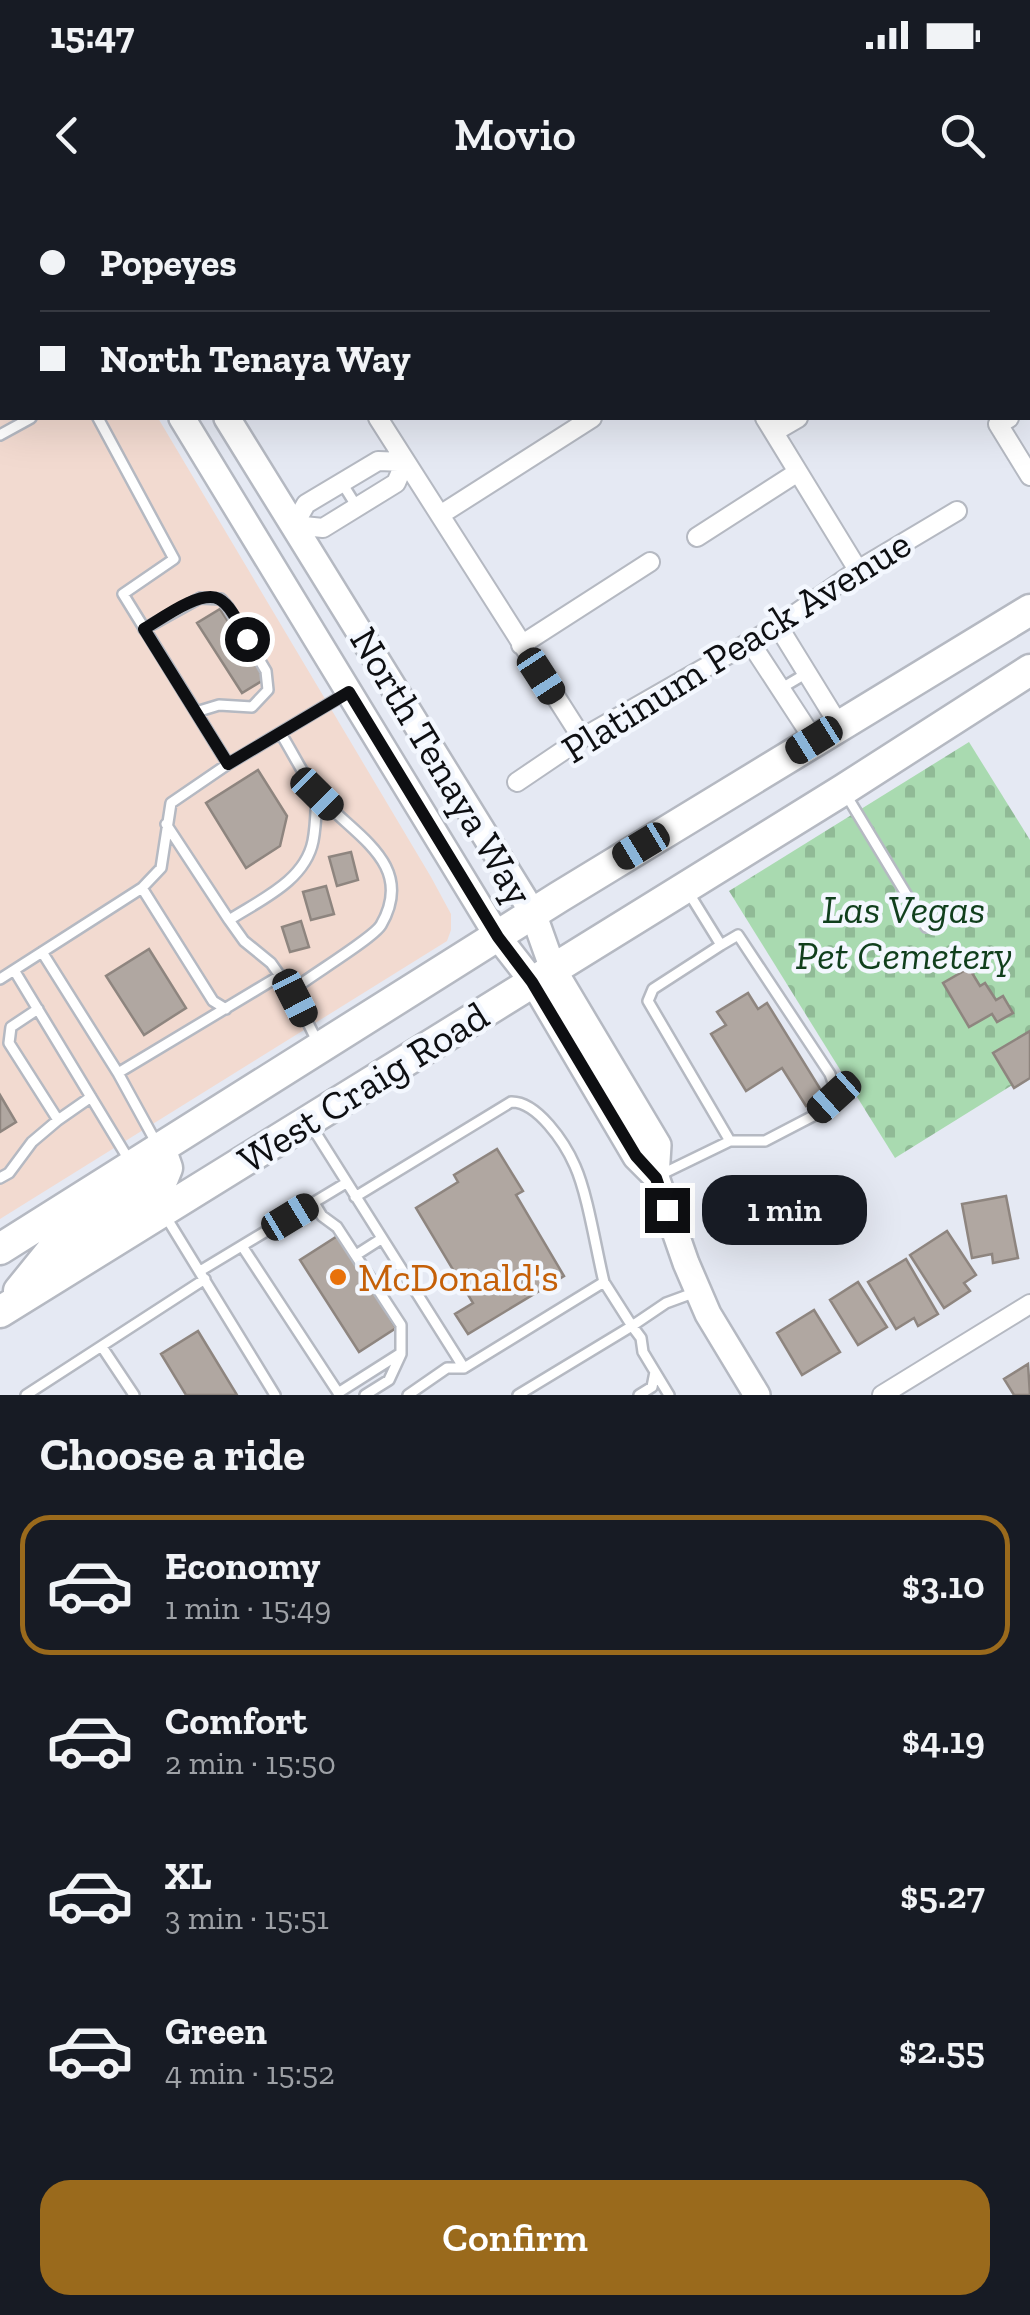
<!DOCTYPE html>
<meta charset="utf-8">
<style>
:root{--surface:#171b24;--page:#20242c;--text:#f1f3f6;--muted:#9ea1a6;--line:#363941;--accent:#9a6a1c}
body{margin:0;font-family:"Zilla Slab",serif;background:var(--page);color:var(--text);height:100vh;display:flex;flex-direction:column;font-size:38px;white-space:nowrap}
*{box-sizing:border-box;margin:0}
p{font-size:32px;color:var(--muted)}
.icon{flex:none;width:55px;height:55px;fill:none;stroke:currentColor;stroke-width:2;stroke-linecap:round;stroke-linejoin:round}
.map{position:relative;height:1195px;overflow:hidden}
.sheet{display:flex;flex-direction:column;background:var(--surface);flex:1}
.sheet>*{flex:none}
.guide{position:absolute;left:0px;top:0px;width:1030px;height:220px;box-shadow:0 10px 40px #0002;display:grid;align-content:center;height:220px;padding:0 40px;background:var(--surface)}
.end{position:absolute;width:45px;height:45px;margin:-22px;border:12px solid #0e0f12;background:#fff;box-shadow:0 0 0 5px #fff}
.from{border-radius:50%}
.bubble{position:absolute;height:70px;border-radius:30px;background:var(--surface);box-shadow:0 10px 40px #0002;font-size:32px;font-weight:600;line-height:70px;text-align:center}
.car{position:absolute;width:30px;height:60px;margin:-30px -15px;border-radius:12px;box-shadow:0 0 8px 2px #0007;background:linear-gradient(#222 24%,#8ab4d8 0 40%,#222 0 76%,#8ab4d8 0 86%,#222 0)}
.guide b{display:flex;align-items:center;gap:35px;height:95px;font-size:38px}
.guide b+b{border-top:2px solid var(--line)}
.guide i{width:25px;height:25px;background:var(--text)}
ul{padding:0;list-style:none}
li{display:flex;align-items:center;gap:30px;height:140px;margin:0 20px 15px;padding:0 20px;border:5px solid transparent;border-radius:30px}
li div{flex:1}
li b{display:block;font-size:38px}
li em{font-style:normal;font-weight:600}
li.selected{border-color:var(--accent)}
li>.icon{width:90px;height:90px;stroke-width:1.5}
h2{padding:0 40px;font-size:45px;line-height:120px}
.button{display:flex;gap:20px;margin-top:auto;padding:20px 40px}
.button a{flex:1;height:115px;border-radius:30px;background:var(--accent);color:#fff;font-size:40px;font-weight:600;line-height:115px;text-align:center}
.status{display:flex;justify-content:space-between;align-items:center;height:70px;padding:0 50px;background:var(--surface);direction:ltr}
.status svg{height:28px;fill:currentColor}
header{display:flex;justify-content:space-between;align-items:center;height:130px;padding:0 40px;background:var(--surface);font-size:45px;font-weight:600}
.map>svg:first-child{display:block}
.commercial{fill:#f2dad0}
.cemetery{fill:url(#cemetery-stones)}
.building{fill:#b0a7a1;stroke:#8e857f;stroke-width:2.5}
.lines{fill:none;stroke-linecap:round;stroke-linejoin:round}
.lane-casing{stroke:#b5b9c2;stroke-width:14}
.street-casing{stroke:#b5b9c2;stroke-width:22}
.secondary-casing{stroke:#b5b9c2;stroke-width:30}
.primary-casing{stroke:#b5b9c2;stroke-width:35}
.lane{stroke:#fff;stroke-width:9}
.street{stroke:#fff;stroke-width:18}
.secondary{stroke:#fff;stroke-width:25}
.primary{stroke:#fff;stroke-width:30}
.route{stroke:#0e0f12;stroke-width:12}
.food-dot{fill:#e8710a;stroke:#f3f7fe;stroke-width:4}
.labels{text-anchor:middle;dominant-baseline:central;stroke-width:9;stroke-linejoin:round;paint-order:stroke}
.street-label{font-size:40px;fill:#0e0f12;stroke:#f3f7fe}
.park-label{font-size:40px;font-style:italic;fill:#103f1c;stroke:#f3f7fe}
.food-label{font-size:40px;fill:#c56008;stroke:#f3f7fe;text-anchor:start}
</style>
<div class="status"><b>15:47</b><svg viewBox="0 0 49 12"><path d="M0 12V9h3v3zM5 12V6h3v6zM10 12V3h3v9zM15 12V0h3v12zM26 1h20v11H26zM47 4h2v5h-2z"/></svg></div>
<header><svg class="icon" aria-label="back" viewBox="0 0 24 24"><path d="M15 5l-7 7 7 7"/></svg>Movio<svg class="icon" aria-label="search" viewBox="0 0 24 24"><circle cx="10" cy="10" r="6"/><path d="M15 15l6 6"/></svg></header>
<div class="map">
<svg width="1030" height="1195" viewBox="0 0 1030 1195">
<defs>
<pattern id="cemetery-stones" width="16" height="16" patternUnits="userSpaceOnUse" patternTransform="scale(2.5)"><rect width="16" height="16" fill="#a9dab0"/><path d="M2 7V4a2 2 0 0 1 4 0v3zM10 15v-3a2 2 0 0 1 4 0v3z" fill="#90ba96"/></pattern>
</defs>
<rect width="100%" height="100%" fill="#e5e9f3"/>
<path class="commercial" d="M0,0L31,2H2V218H158L431,677L451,714V730L447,741L0,1019Z"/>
<path class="cemetery" d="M969,542L1030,640V874L895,958L729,691Z"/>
<path class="building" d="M220,409L265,479L242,493L197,423Z
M258,570L287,616L280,646L246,668L206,603Z
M351,652L358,680L337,686L329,657Z
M326,686L334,714L311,720L303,692Z
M301,721L309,747L290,752L282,727Z
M149,749L186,808L144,835L106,776Z
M969,768L980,786L985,783L996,800L1003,796L1013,813L997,822L992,814L969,827L943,783Z
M748,793L758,809L767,803L824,895L806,906L782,868L746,891L711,834L726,825L717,812Z
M1030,831V878L1014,888L993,853Z
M0,895L16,922L0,932Z
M497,949L523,991L516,995L564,1076L468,1134L455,1114L473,1103L416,1008L458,982L454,975Z
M1006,996L1018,1058L993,1063L992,1054L972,1058L962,1004Z
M947,1031L976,1075L964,1083L970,1091L944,1108L910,1055Z
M339,1035L396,1128L359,1152L300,1060Z
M906,1059L938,1114L918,1126L914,1118L896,1129L868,1082Z
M858,1082L887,1127L858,1145L830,1100Z
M814,1110L840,1152L802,1175L777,1133Z
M198,1131L237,1195H186L161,1154Z
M1028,1164L1030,1195H1014L1004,1179Z"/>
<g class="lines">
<defs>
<path id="lane" d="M0,55L2,59
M98,218L174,359L123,394L228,564
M0,235L31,218
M342,283L357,307
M144,429L200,398L221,399L228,407L266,471L268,490L252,507L219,505L196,512
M780,489L807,473
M281,534C293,553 303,575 317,593C348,633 418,661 381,725C374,737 317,772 301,784L295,797L317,841
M845,593L926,727
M166,624L229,720C260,700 305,681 313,641C316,626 316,609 317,593
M142,688L213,801L226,809
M229,720L244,741L271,763L295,797
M721,745L738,735L830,874L835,888L834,897L815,915L765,941H730
M42,752L118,873L158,946
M14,770L129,960
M0,779L142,688L161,668L171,603L228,564L347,493
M38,809L11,827L9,843L58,920L91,897
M118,873L281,775
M312,927L464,1168L604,1082L632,1126L666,1103L696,1092
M660,975L730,941L648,801L653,789L721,745L687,690
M0,978L9,973L32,942L58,920
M355,997L511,902C537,901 565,943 575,966C588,995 596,1050 604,1082
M314,1003L322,1016L337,1027L401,1125V1153L338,1193
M166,1017L275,1195
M242,1046L339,1194
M356,1055L381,1039
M200,1071L346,983
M102,1147L134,1195
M26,1195L205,1079
M365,1195L389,1180L401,1154
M408,1195L447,1168H464
M518,1195L632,1126L641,1138L643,1152L669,1195
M639,1195L652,1187L655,1172"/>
<path id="street" d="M244,0L245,2
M293,2L297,0
M636,2L640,0
M940,2L944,0
M1028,206L1030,205
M378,218L582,538
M765,218L858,370
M1009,218L998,224L1030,276
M774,232L798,218
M378,261L405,262L396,283L323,328L294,325L306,304Z
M440,315L592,218
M697,337L798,272
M778,426L839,525
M750,442L814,540
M521,445L650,362
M517,582L582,538L778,426L858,370L957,311
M882,1195L1030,1104"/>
<path id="secondary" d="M73,0L75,2
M182,218L498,737L533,782L636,957L656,977
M227,218L533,713L553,769L658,945L656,977L686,1063L708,1114L757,1195"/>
<path id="primary" d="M0,1049L559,697L1030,410
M19,1091L53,1049L146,992L163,978L167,968L160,948
M0,1112L843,590L1030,470"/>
</defs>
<use href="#lane" class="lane-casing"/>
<use href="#street" class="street-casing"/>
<use href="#secondary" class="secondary-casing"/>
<use href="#primary" class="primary-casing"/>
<use href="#lane" class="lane"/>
<use href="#street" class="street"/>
<use href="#secondary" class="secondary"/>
<use href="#primary" class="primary"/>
</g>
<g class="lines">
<path class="route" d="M247,439C240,427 232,406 219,399C201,389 161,419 144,429L228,564L349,492L498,737L532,782L636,956L656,978L667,1010"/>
</g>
<circle class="food-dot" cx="338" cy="1077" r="10"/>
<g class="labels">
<g class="street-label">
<text transform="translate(736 446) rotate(-32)">Platinum Peack Avenue</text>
<text transform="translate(442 566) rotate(59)">North Tenaya Way</text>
<text transform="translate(363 887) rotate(-32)">West Craig Road</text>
</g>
<g class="park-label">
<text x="904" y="709">Las Vegas<tspan x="904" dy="46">Pet Cemetery</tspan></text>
</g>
<g class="food-label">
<text x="358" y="1077">McDonald's</text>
</g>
</g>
</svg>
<i class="end from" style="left:247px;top:439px"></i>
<i class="end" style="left:667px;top:1010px"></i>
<div class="bubble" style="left:702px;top:975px;width:165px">1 min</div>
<i class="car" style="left:541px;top:476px;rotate:147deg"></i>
<i class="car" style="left:814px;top:540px;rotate:238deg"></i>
<i class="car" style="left:317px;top:594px;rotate:135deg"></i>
<i class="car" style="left:641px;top:646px;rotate:239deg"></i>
<i class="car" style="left:295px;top:798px;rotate:153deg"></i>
<i class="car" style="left:834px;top:897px;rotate:228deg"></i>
<i class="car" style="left:290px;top:1017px;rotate:59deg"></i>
<div class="guide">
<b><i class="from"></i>Popeyes</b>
<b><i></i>North Tenaya Way</b>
</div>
</div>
<section class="sheet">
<h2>Choose a ride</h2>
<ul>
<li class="selected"><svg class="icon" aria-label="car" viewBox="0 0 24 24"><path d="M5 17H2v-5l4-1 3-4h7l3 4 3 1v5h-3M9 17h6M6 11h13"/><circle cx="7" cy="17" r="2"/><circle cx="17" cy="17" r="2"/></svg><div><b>Economy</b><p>1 min · 15:49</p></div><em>$3.10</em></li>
<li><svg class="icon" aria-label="car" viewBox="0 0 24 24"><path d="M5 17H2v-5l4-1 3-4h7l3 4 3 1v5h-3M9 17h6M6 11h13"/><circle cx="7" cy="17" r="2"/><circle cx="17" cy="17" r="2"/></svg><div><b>Comfort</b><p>2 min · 15:50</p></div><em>$4.19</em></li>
<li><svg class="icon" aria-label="car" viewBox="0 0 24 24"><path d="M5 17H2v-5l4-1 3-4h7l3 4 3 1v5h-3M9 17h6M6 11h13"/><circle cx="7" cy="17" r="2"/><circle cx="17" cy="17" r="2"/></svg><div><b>XL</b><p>3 min · 15:51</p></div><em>$5.27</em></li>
<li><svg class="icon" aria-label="car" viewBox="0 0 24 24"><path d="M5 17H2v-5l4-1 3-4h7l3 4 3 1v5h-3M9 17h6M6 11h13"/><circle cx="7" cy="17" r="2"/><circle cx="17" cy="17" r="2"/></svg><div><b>Green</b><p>4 min · 15:52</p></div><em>$2.55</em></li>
</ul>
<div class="button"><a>Confirm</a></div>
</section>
